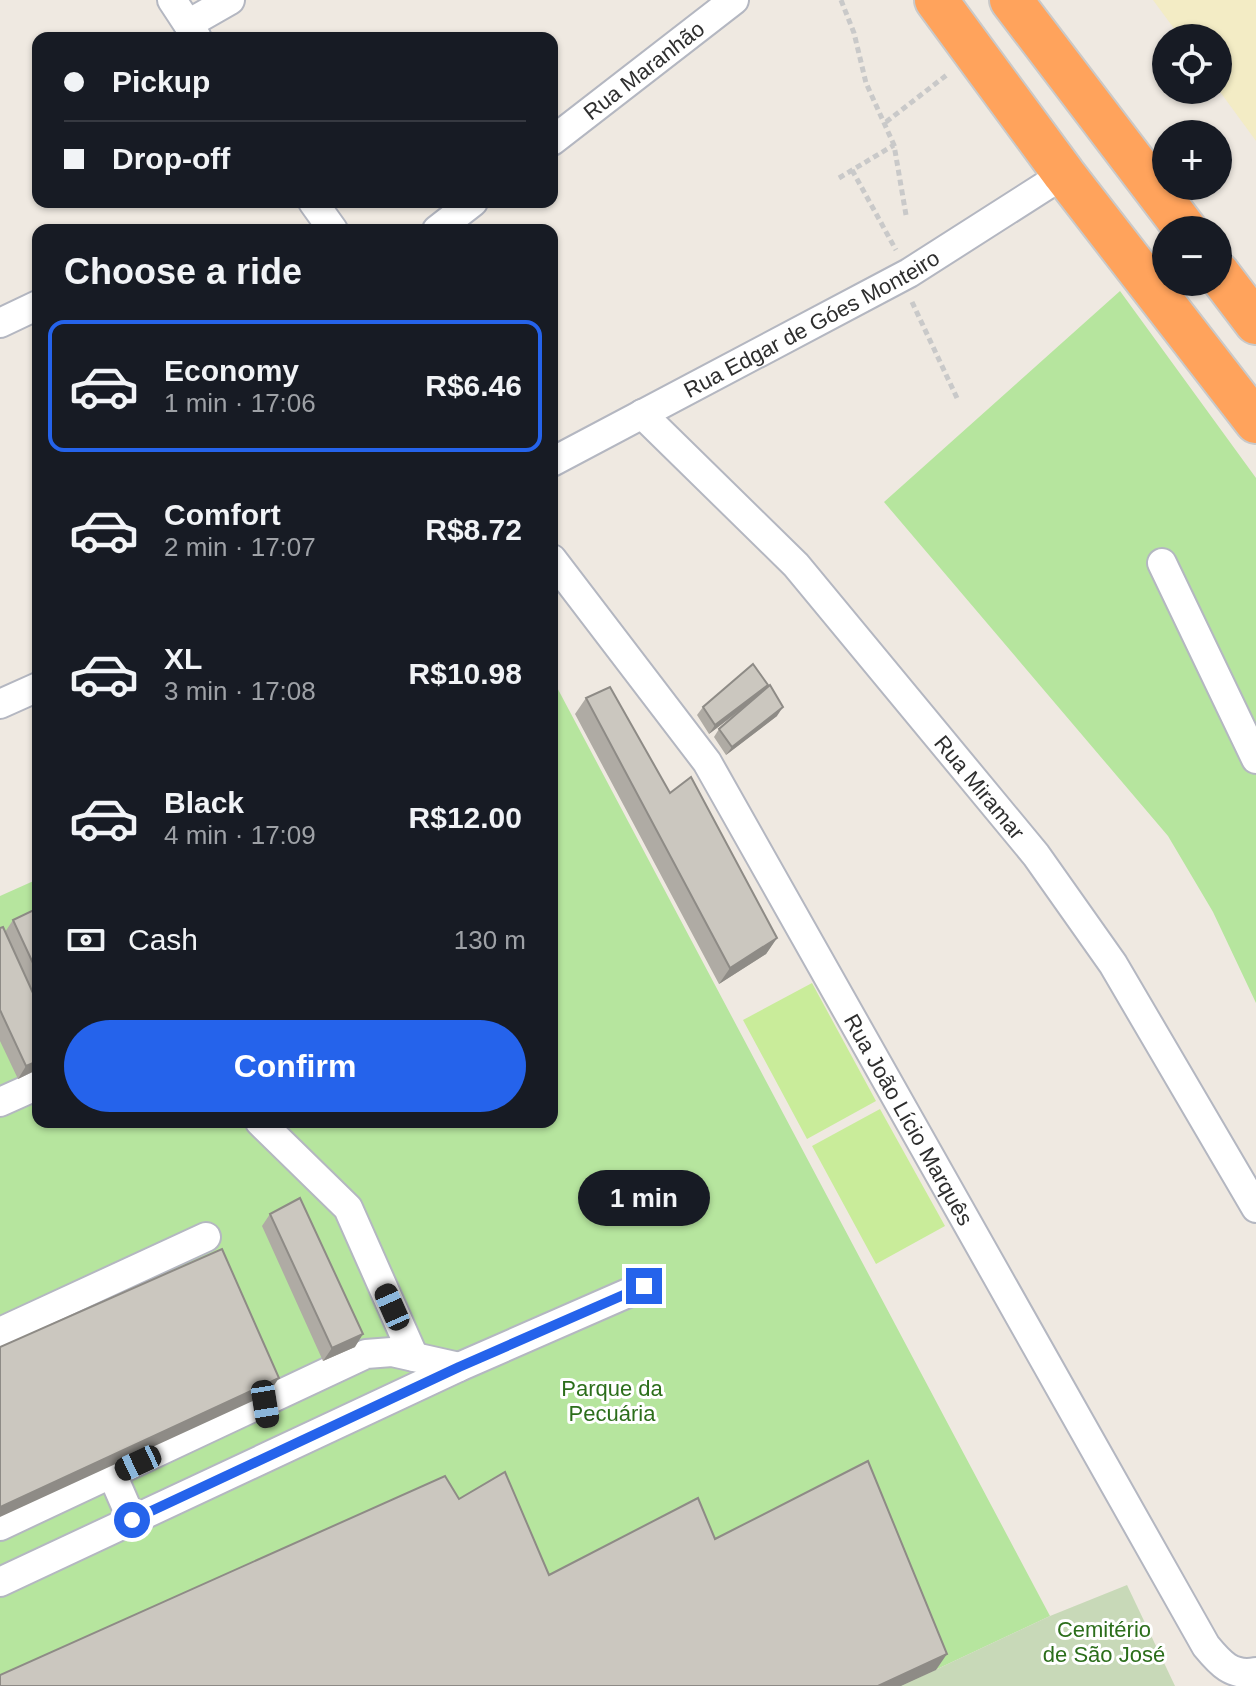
<!DOCTYPE html>
<meta charset="utf-8">
<style>
:root{--surface:#171b24;--page:#242831;--text:#f1f3f6;--muted:#9ea1a6;--line:#363941;--accent:#2563eb}
body{margin:0;font-family:Arial,sans-serif;background:var(--page);color:var(--text);height:100vh;display:flex;flex-direction:column;font-size:30px;white-space:nowrap}
*{box-sizing:border-box;margin:0}
p{font-size:26px;color:var(--muted)}
.icon{flex:none;width:44px;height:44px;fill:none;stroke:currentColor;stroke-width:2;stroke-linecap:round;stroke-linejoin:round}
.map{position:relative;flex:1;overflow:hidden}
.sheet{position:absolute;left:32px;top:224px;width:526px;height:904px;display:flex;flex-direction:column;background:var(--surface);border-radius:16px;box-shadow:0 2px 6px #0004}
.sheet>*{flex:none}
.guide{position:absolute;left:32px;top:32px;width:526px;height:176px;border-radius:16px;box-shadow:0 2px 6px #0004;display:grid;align-content:center;height:176px;padding:0 32px;background:var(--surface)}
.tools{position:absolute;left:1152px;top:24px;display:grid;gap:16px}
.tools a{display:grid;place-items:center;width:80px;height:80px;border-radius:50%;background:var(--surface);box-shadow:0 2px 6px #0004;font-size:40px}
.end{position:absolute;width:36px;height:36px;margin:-18px;border:10px solid #2563eb;background:#fff;box-shadow:0 0 0 4px #fff}
.from{border-radius:50%}
.bubble{position:absolute;height:56px;border-radius:28px;background:var(--surface);box-shadow:0 2px 6px #0004;font-size:26px;font-weight:700;line-height:56px;text-align:center}
.car{position:absolute;width:24px;height:48px;margin:-24px -12px;border-radius:10px;box-shadow:0 0 6px 2px #0007;background:linear-gradient(#222 24%,#8ab4d8 0 40%,#222 0 76%,#8ab4d8 0 86%,#222 0)}
.guide b{display:flex;align-items:center;gap:28px;height:76px;font-size:30px}
.guide b+b{border-top:2px solid var(--line)}
.guide i{width:20px;height:20px;background:var(--text)}
ul{padding:0;list-style:none}
li{display:flex;align-items:center;gap:24px;height:132px;margin:0 16px 12px;padding:0 16px;border:4px solid transparent;border-radius:16px}
li div{flex:1}
li b{display:block;font-size:30px}
li em{font-style:normal;font-weight:700}
li.selected{border-color:var(--accent)}
li>.icon{width:72px;height:72px;stroke-width:1.5}
h2{padding:0 32px;font-size:36px;line-height:96px}
.pay{display:flex;align-items:center;gap:20px;height:88px;padding:0 32px;font-size:30px}
.pay p{margin-inline-start:auto}
.action{display:flex;gap:16px;margin-top:auto;padding:16px 32px}
.action a{flex:1;height:92px;border-radius:48px;background:var(--accent);color:#fff;font-size:32px;font-weight:700;line-height:92px;text-align:center}
.map>svg:first-child{display:block}
.green{fill:#b6e59e}
.sand{fill:#f3ecc5}
.cemetery{fill:#c8d9b8}
.pitch{fill:#c9ec9a}
.lines{fill:none;stroke-linecap:round;stroke-linejoin:round}
.minor-casing{stroke:#b4b7c1;stroke-width:32}
.highway-casing{stroke:#c9c9c9;stroke-width:46}
.path{stroke:#c9c9c9;stroke-width:5;stroke-dasharray:6 4;stroke-linecap:butt}
.minor{stroke:#fff;stroke-width:28}
.highway{stroke:#ffa35c;stroke-width:42}
.wall{fill:#afaba4}
.shaded-wall{fill:#8e8b86}
.building{fill:#cbc7bf;stroke:#8e8b86;stroke-width:2}
.route{stroke:#2563eb;stroke-width:10}
.labels{text-anchor:middle;dominant-baseline:central;stroke-width:6;stroke-linejoin:round;paint-order:stroke}
.street-label{font-size:22px;fill:#2e2e2e;stroke:#fff}
.park-label{font-size:22px;fill:#2c6e1b;stroke:#fff}
</style>
<div class="map">
<svg width="1256" height="1686" viewBox="0 0 1256 1686">
<rect width="100%" height="100%" fill="#efe9e1"/>
<path class="green" d="M1120,291L1256,478V1003L1213,912L1168,836L884,502Z
M552,678L1050,1616L901,1686H0V896L38,879V1122H552Z"/>
<path class="sand" d="M1153,0H1256V141L1218,89V38H1181Z"/>
<path class="cemetery" d="M1127,1585L1175,1686H901L1050,1616Z"/>
<path class="pitch" d="M812,983L876,1101L807,1139L743,1020Z
M880,1109L945,1226L876,1264L812,1146Z"/>
<g class="lines">
<defs>
<g id="minor">
<path d="M172,0L197,38"/>
<path d="M188,24L230,0"/>
<path id="s1" d="M552,141L734,0"/>
<path d="M313,202L333,230"/>
<path d="M437,230L473,202"/>
<path d="M0,323L38,305"/>
<path id="s2" d="M642,414L796,565L1036,855L1113,964L1256,1208"/>
<path id="s3" d="M552,462L909,273L1064,174"/>
<path id="s4" d="M552,559L707,762L1206,1646C1220,1663 1232,1677 1256,1672"/>
<path d="M1162,563L1256,759"/>
<path d="M0,704L38,687"/>
<path d="M0,1102L38,1085"/>
<path d="M260,1122L348,1208L414,1357"/>
<path d="M0,1332L206,1237"/>
<path d="M112,1474L132,1520"/>
<path d="M0,1526L366,1354L392,1352L459,1367"/>
<path d="M0,1582L459,1367L644,1286"/>
</g>
<path id="highway" d="M936,0L1064,174L1256,422
M1011,0L1186,230
M1218,273L1256,323"/>
</defs>
<use href="#minor" class="minor-casing"/>
<use href="#highway" class="highway-casing"/>
<path class="path" d="M841,0L854,33L866,83L894,145L906,215
M886,122L948,74
M852,170L896,250
M839,178L894,145
M912,302L957,398"/>
<use href="#minor" class="minor"/>
<use href="#highway" class="highway"/>
</g>
<path class="wall" d="M768,685L764,691L777,716L726,755L714,737L719,729L750,703L709,734L697,715L703,707Z
M586,698L670,793L777,938L766,954L719,984L575,714Z
M38,908V1069L18,1079L0,1041V928L5,932L13,920Z
M270,1214L355,1347L323,1361L262,1226Z"/>
<path class="shaded-wall" d="M768,685L762,693L709,734L715,725Z
M783,707L777,716L726,755L732,747Z
M777,938L766,954L719,984L730,968Z
M38,1061V1069L18,1079L26,1066Z
M363,1334L355,1347L323,1361L332,1348Z
M279,1378L268,1394L0,1517V1507Z
M947,1654L936,1670L901,1686H878Z"/>
<path class="building" d="M753,664L768,685L715,725L703,707Z
M770,685L783,707L732,747L719,729Z
M610,687L670,793L691,777L777,938L730,968L586,698Z
M38,908V974L13,920Z
M3,927L38,1004V1061L26,1066L0,1010V928Z
M300,1198L363,1334L332,1348L270,1214Z
M222,1249L279,1378L0,1507V1347Z
M868,1461L947,1654L878,1686H0V1675L445,1476L459,1499L505,1472L549,1575L698,1498L715,1539Z"/>
<g class="lines">
<path class="route" d="M132,1520L459,1367L644,1286"/>
</g>
<g class="labels">
<g class="street-label">
<text stroke="none"><textPath href="#s1" startOffset="116">Rua Maranhão</textPath></text>
<text stroke="none"><textPath href="#s3" startOffset="294">Rua Edgar de Góes Monteiro</textPath></text>
<text stroke="none"><textPath href="#s2" startOffset="504">Rua Miramar</textPath></text>
<text stroke="none"><textPath href="#s4" startOffset="666">Rua João Lício Marquês</textPath></text>
</g>
<g class="park-label">
<text x="612" y="1388">Parque da<tspan x="612" dy="25">Pecuária</tspan></text>
<text x="1104" y="1629">Cemitério<tspan x="1104" dy="25">de São José</tspan></text>
</g>
</g>
</svg>
<div class="tools">
<a><svg class="icon" aria-label="locate" viewBox="0 0 24 24"><circle cx="12" cy="12" r="6"/><path d="M12 2v4M12 18v4M2 12h4M18 12h4"/></svg></a>
<a>+</a>
<a>−</a>
</div>
<i class="end from" style="left:132px;top:1520px"></i>
<i class="end" style="left:644px;top:1286px"></i>
<div class="bubble" style="left:578px;top:1170px;width:132px">1 min</div>
<i class="car" style="left:392px;top:1307px;rotate:336deg"></i>
<i class="car" style="left:265px;top:1404px;rotate:171deg"></i>
<i class="car" style="left:138px;top:1463px;rotate:245deg"></i>
<div class="guide">
<b><i class="from"></i>Pickup</b>
<b><i></i>Drop-off</b>
</div>
<section class="sheet">
<h2>Choose a ride</h2>
<ul>
<li class="selected"><svg class="icon" aria-label="car" viewBox="0 0 24 24"><path d="M5 17H2v-5l4-1 3-4h7l3 4 3 1v5h-3M9 17h6M6 11h13"/><circle cx="7" cy="17" r="2"/><circle cx="17" cy="17" r="2"/></svg><div><b>Economy</b><p>1 min · 17:06</p></div><em>R$6.46</em></li>
<li><svg class="icon" aria-label="car" viewBox="0 0 24 24"><path d="M5 17H2v-5l4-1 3-4h7l3 4 3 1v5h-3M9 17h6M6 11h13"/><circle cx="7" cy="17" r="2"/><circle cx="17" cy="17" r="2"/></svg><div><b>Comfort</b><p>2 min · 17:07</p></div><em>R$8.72</em></li>
<li><svg class="icon" aria-label="car" viewBox="0 0 24 24"><path d="M5 17H2v-5l4-1 3-4h7l3 4 3 1v5h-3M9 17h6M6 11h13"/><circle cx="7" cy="17" r="2"/><circle cx="17" cy="17" r="2"/></svg><div><b>XL</b><p>3 min · 17:08</p></div><em>R$10.98</em></li>
<li><svg class="icon" aria-label="car" viewBox="0 0 24 24"><path d="M5 17H2v-5l4-1 3-4h7l3 4 3 1v5h-3M9 17h6M6 11h13"/><circle cx="7" cy="17" r="2"/><circle cx="17" cy="17" r="2"/></svg><div><b>Black</b><p>4 min · 17:09</p></div><em>R$12.00</em></li>
</ul>
<div class="pay"><svg class="icon" aria-label="cash" viewBox="0 0 24 24"><path d="M3 7h18v10H3z"/><circle cx="12" cy="12" r="2"/></svg>Cash<p>130 m</p></div>
<div class="action"><a>Confirm</a></div>
</section>
</div>
